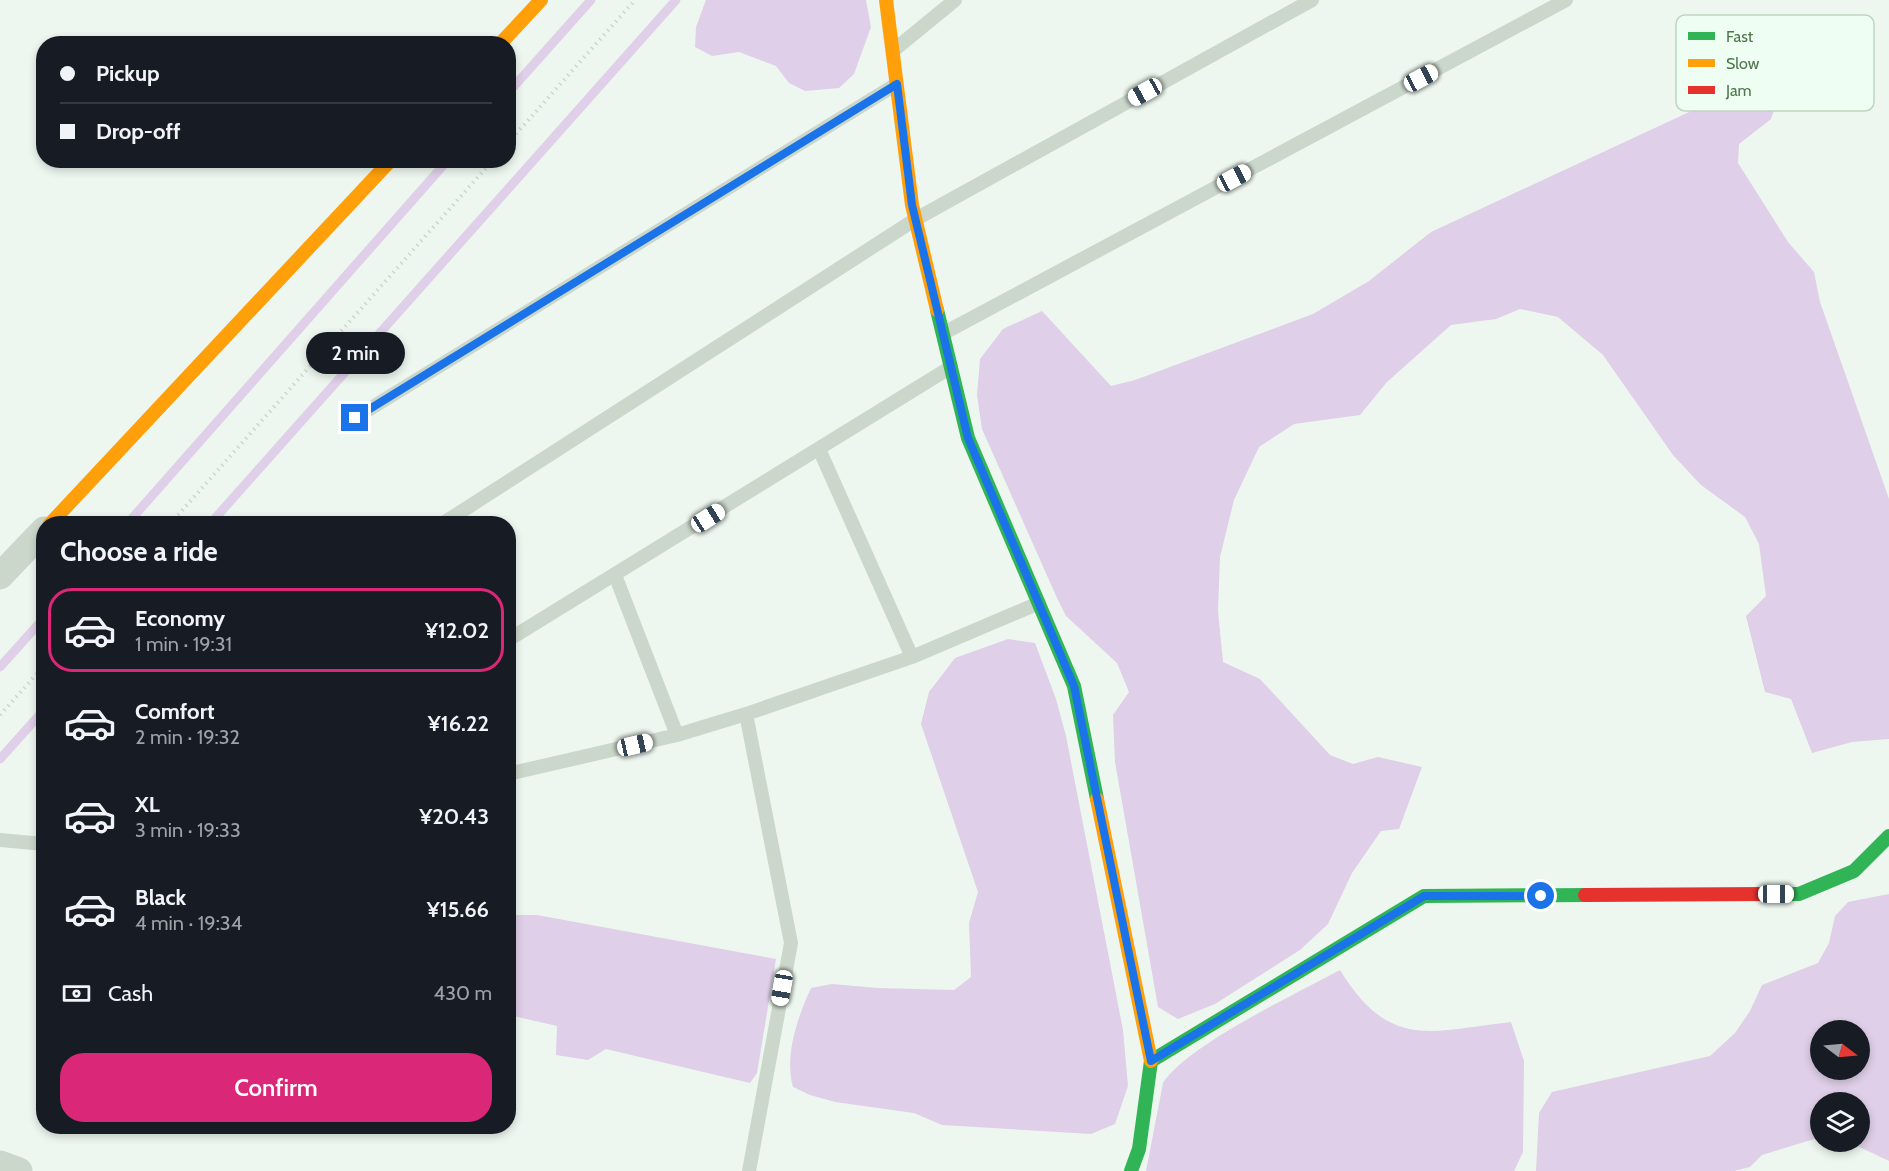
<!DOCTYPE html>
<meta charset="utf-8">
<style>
:root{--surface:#171b24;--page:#20242c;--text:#f1f3f6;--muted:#9ea1a6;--line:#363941;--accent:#db2777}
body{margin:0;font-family:Cabin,sans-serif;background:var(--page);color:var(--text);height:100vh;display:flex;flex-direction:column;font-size:22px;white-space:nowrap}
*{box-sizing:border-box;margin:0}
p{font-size:20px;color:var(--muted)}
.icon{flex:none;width:33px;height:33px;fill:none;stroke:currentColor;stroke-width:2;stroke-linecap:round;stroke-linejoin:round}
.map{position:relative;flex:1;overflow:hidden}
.panel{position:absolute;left:36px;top:516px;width:480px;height:618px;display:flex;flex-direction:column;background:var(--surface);border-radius:24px;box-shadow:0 3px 9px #0003}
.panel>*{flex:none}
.guide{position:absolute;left:36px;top:36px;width:480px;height:132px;border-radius:24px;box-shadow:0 3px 9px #0003;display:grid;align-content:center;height:132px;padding:0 24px;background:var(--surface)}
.needle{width:39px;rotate:106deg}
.fabs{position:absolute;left:1810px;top:1020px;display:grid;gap:12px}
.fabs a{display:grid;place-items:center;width:60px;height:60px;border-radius:50%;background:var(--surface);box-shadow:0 3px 9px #0003;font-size:30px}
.end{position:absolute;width:27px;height:27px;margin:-14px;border:8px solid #1a73e8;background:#fff;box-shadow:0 0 0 3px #fff}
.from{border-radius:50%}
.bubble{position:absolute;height:42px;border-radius:21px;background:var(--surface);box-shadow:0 3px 9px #0003;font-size:20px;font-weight:600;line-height:42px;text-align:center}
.car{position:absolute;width:18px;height:36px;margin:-18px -9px;border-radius:8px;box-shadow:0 0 4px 2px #0007;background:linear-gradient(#fff 24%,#345 0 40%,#fff 0 76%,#345 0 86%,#fff 0)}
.guide b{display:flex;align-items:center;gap:21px;height:57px;font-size:22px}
.guide b+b{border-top:2px solid var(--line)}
.guide i{width:15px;height:15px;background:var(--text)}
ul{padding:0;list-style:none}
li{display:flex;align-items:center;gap:18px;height:84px;margin:0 12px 9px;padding:0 12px;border:3px solid transparent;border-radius:24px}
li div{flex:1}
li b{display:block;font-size:22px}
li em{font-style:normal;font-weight:600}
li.current{border-color:var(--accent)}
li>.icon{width:54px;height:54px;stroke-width:1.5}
h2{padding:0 24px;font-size:27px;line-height:72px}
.pay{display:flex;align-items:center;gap:15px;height:66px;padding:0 24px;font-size:22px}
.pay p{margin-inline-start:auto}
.primary-button{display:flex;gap:12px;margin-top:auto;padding:12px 24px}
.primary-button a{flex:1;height:69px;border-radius:24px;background:var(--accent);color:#fff;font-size:24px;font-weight:600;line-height:69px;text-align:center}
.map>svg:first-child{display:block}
.water{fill:#dfcfe8;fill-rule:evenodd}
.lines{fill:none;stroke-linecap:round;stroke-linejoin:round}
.stream{stroke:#dfcfe8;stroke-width:9}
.path{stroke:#ccd8cc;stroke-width:4;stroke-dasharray:1.5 4.5;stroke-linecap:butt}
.lane{stroke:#cbd7cb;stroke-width:14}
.street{stroke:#cbd7cb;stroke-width:27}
.fast{stroke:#30b455;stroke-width:14}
.slow{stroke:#ff9f0a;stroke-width:14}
.jam{stroke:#e5322d;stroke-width:14}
.route{stroke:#1a73e8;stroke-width:8}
.key{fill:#effef2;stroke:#bfd5c0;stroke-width:1.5}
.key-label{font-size:16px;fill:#50754d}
</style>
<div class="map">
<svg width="1889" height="1171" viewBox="0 0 1889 1171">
<rect width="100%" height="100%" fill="#edf7ef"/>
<path class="water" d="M706,0H866L871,27L854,74L839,88L805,91L789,83L776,66L739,52L712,56L695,47L696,27Z
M1743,87H1769L1778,99L1771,119L1739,144L1738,163L1788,242L1814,272L1820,302L1889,499V739L1852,742L1812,753L1791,699L1765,692L1746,616L1766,596L1759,544L1745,517L1701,485L1673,455L1603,355L1558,317L1520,309L1496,319L1451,325L1387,382L1360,415L1294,424L1259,447L1234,500L1220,557L1218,611L1223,662L1260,679L1330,755L1353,764L1378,757L1422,767L1399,829L1381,831L1352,873L1328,924L1300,950L1215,1004L1178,1019L1158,1007L1115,762L1113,715L1129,692L1117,663L1066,616L1057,598L982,429L977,395L980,359L1003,329L1042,311L1111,386L1135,380L1313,314L1369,281L1431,232Z
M1008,639L1035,643L1056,699L1066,736L1123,1030L1128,1086L1115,1124L1091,1134L942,1125L914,1113L835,1102L810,1095L793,1087C784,1056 798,1016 811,988L832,984L878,988L954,990L971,977L969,923L978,892L921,724L929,692L955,658Z
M1889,894V1161L1849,1142H1860V1102H1821V1137L1762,1155L1750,1167L1734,1171H1536L1539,1113L1552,1092L1710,1056L1735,1033L1750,1011L1762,985L1818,963L1829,943L1835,916L1848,902ZM1860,1030V1070H1821V1030Z
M509,915H537L776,959L757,1073L750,1083L606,1049L588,1060L556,1055L557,1026L509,1015Z
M1340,970C1390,1051 1430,1031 1511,1022L1524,1061L1523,1152L1514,1171H1146L1163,1083C1187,1045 1296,994 1340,970Z"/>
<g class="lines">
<path class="stream" d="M508,93L591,0
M127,524L448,160
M210,524L676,0
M0,667L44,618
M0,759L44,710"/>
<path class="path" d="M508,143L635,0
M170,524L493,160
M0,715L44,666"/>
<path class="lane" d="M894,50L955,0
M944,333L1566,0
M355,418L895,85
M819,449L912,657L1039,603
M442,524L916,219L1312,0
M615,575L677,735L746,714L791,943L749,1171
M508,640L951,367
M746,714L912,657
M508,774L677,735
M0,840L44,844"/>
<path class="street" d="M0,576L44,530
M0,1164L19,1171"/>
<path class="fast" d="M937,310L968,438L1074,686L1097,799
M1771,894H1799L1854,871L1889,836
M1131,1171L1139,1149L1151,1061L1424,896L1585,895"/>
<path class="slow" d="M886,0L912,205L937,310
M500,44L541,0
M50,524L391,160
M1097,799L1151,1061"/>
<path class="jam" d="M1585,895L1771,894"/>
</g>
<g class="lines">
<path class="route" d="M355,418L897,84L912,205L968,438L1074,686L1151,1061L1424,896H1541"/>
</g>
<rect x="1676" y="15" width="198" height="96" rx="9" class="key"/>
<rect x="1688" y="32" width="27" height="8" fill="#30b455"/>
<rect x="1688" y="59" width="27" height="8" fill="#ff9f0a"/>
<rect x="1688" y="86" width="27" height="8" fill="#e5322d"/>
<g class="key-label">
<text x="1726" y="42">Fast</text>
<text x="1726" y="69">Slow</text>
<text x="1726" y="96">Jam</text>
</g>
</svg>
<div class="fabs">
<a><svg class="needle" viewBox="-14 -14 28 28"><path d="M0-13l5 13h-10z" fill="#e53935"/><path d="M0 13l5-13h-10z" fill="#9ea1a6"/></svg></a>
<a><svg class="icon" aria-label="layers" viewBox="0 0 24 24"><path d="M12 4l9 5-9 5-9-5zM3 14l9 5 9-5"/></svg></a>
</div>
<i class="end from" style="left:1541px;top:896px"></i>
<i class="end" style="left:355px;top:418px"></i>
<div class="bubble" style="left:306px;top:332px;width:99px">2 min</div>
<i class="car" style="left:1421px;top:78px;rotate:62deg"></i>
<i class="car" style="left:1145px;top:92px;rotate:241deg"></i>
<i class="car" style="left:1234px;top:178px;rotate:62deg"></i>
<i class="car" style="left:708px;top:518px;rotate:58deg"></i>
<i class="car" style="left:635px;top:745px;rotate:77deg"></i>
<i class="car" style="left:1776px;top:894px;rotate:90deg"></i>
<i class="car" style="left:782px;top:988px;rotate:190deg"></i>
<div class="guide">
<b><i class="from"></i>Pickup</b>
<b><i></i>Drop-off</b>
</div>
<section class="panel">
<h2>Choose a ride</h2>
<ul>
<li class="current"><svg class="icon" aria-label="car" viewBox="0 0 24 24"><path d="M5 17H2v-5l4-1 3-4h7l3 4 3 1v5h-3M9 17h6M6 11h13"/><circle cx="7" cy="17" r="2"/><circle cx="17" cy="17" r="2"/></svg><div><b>Economy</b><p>1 min · 19:31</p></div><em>¥12.02</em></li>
<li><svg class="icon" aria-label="car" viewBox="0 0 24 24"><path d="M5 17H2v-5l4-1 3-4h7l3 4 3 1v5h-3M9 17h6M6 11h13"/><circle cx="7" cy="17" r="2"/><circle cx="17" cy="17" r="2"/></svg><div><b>Comfort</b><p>2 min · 19:32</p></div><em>¥16.22</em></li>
<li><svg class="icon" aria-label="car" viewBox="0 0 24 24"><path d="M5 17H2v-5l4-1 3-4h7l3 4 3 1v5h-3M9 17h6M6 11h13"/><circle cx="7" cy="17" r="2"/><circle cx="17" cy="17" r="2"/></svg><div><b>XL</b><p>3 min · 19:33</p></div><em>¥20.43</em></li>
<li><svg class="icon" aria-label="car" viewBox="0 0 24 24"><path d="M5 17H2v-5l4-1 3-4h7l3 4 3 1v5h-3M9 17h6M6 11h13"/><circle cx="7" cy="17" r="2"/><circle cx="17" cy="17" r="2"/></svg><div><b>Black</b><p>4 min · 19:34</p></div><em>¥15.66</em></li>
</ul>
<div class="pay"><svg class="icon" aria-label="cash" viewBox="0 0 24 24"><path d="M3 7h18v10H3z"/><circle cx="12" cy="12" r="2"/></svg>Cash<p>430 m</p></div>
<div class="primary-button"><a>Confirm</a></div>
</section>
</div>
